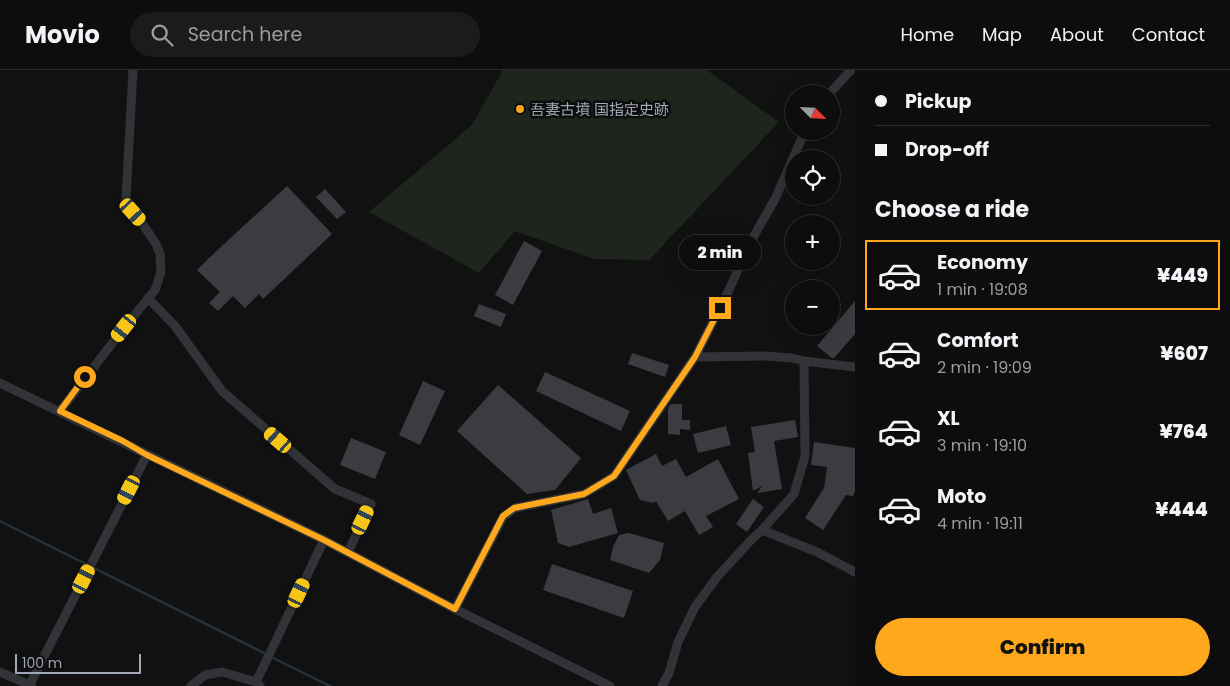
<!DOCTYPE html>
<meta charset="utf-8">
<style>
:root{--surface:#0d0d0e;--page:#1b1b1c;--text:#f1f3f6;--muted:#9a9c9e;--line:#2d2d2e;--accent:#ffa81c}
body{margin:0;font-family:Poppins,"Noto Sans JP",sans-serif;background:var(--page);color:var(--text);height:100vh;display:flex;flex-direction:column;font-size:19px;white-space:nowrap}
*{box-sizing:border-box;margin:0}
p{font-size:16px;color:var(--muted)}
.icon{flex:none;width:28px;height:28px;fill:none;stroke:currentColor;stroke-width:2;stroke-linecap:round;stroke-linejoin:round}
.map{position:relative;flex:1;overflow:hidden}
.panel{display:flex;flex-direction:column;background:var(--surface);width:375px}
.panel>*{flex:none}
.top-card{display:grid;align-content:center;height:110px;padding:0 20px;background:var(--surface)}
.needle{width:32px;rotate:114deg}
.controls{position:absolute;left:785px;top:15px;display:grid;gap:10px}
.controls a{display:grid;place-items:center;width:55px;height:55px;border-radius:50%;background:var(--surface);box-shadow:0 5px 20px #0002,0 0 0 1px var(--line);font-size:25px}
.scale{position:absolute;left:15px;bottom:12px;width:126px;box-sizing:border-box;padding-left:5px;border:2px solid #a0a8b5;border-top:0;font-size:14px;line-height:18px;white-space:nowrap;color:#a0a8b5;-webkit-text-stroke:4px #0c0c0d;paint-order:stroke}
.end{position:absolute;width:22px;height:22px;margin:-11px;border:6px solid #ffa81c;background:#111;box-shadow:0 0 0 2px #111}
.from{border-radius:50%}
.bubble{position:absolute;height:35px;border-radius:18px;background:var(--surface);box-shadow:0 5px 20px #0002,0 0 0 1px var(--line);font-size:16px;font-weight:800;line-height:35px;text-align:center}
.car{position:absolute;width:15px;height:30px;margin:-15px -8px;border-radius:6px;box-shadow:0 0 4px 1px #0007;background:linear-gradient(#f5c518 24%,#345 0 40%,#f5c518 0 76%,#345 0 86%,#f5c518 0)}
.top-card b{display:flex;align-items:center;gap:18px;height:48px;font-size:19px}
.top-card b+b{border-top:1px solid var(--line)}
.top-card i{width:12px;height:12px;background:var(--text)}
ul{padding:0;list-style:none}
li{display:flex;align-items:center;gap:15px;height:70px;margin:0 10px 8px;padding:0 10px;border:2px solid transparent;border-radius:0px}
li div{flex:1}
li b{display:block;font-size:19px}
li em{font-style:normal;font-weight:800}
li.active{border-color:var(--accent)}
li>.icon{width:45px;height:45px;stroke-width:1.5}
h2{padding:0 20px;font-size:22px;line-height:60px}
.button{display:flex;gap:10px;margin-top:auto;padding:10px 20px}
.button a{flex:1;height:58px;border-radius:30px;background:var(--accent);color:#111;font-size:20px;font-weight:800;line-height:58px;text-align:center}
header{display:flex;align-items:center;gap:30px;box-sizing:border-box;height:70px;padding:0 25px;background:var(--surface);border-bottom:1px solid var(--line)}
header strong{font-size:24px}
nav{display:flex;gap:28px;margin-inline-start:auto;font-size:18px}
.search{width:350px;height:45px;background:var(--page);display:flex;align-items:center;gap:12px;box-sizing:border-box;padding:0 18px;border-radius:28px;color:var(--muted);font-size:19px}
main{display:flex;flex:1;min-height:0}
.map>svg:first-child{display:block}
.green{fill:#1d251d}
.lines{fill:none;stroke-linecap:round;stroke-linejoin:round}
.stream{stroke:#263037;stroke-width:2.5}
.building{fill:#3a3c41}
.minor{stroke:#313338;stroke-width:9}
.route{stroke:#ffa81c;stroke-width:6}
.poi-dot{fill:#ffa81c;stroke:#0c0c0d;stroke-width:2}
.labels{text-anchor:middle;dominant-baseline:central;stroke-width:5;stroke-linejoin:round;paint-order:stroke}
.poi-label{font-size:15px;fill:#a0a8b5;stroke:#0c0c0d;text-anchor:start}
</style>
<header>
<strong>Movio</strong>
<div class="search"><svg class="icon" aria-label="search" viewBox="0 0 24 24"><circle cx="10" cy="10" r="6"/><path d="M15 15l6 6"/></svg>Search here</div>
<nav><a>Home</a><a>Map</a><a>About</a><a>Contact</a></nav>
</header>
<main>
<div class="map">
<svg width="855" height="616" viewBox="0 0 855 616">
<rect width="100%" height="100%" fill="#111112"/>
<path class="green" d="M503,0H707L779,52L649,190L594,189L515,161L479,203L369,142L472,55Z"/>
<g class="lines">
<path class="stream" d="M0,451L266,584
M271,587L330,616"/>
</g>
<path class="building" d="M287,116L332,164L263,229L259,224L245,238L233,226L218,241L209,233L220,222L197,200L210,187Z
M325,119L346,142L337,149L316,127Z
M524,171L542,181L513,235L495,225Z
M855,231V264L834,288H832L817,276Z
M479,234L506,244L501,257L474,246Z
M632,283L669,295L665,307L628,294Z
M545,302L630,341L621,361L536,321Z
M423,311L445,321L420,375L399,365Z
M498,315L581,388L555,420L527,424L457,361Z
M671,334H682V350H690V360L680,359V365L668,364V338Z
M795,350L798,367L774,371L782,419L757,423L762,416L753,421L748,383L755,382L751,357Z
M726,356L731,375L698,383L693,364Z
M351,368L386,382L375,409L340,395Z
M814,372L855,378V421L853,426L846,425L823,460L805,448L824,418L827,397L811,395Z
M656,384L662,396L676,389L686,407L718,389L739,429L706,446L713,457L699,465L685,441L668,451L656,431L653,433L640,430L626,400Z
M588,429L593,444L611,438L618,463L569,477L558,473L551,440Z
M753,429L764,437L747,462L736,454Z
M629,463L664,473L660,490L649,503L610,490L613,477L619,465Z
M552,494L633,521L624,548L543,520Z"/>
<g class="lines">
<path class="minor" d="M829,24L851,0
M148,228L175,256L222,321L335,419L371,434L348,482
M695,287L765,286L792,288L804,291L855,297
M0,313L324,470L455,539L610,616
M60,341L124,258L155,220L161,202L160,184L156,174L140,150L133,142L126,129L133,0
M762,460L817,482L855,502
M455,539L503,447L515,438L584,424L614,406L695,287L728,222L751,171L775,129L805,61
M0,602L32,616
M256,612L324,470
M29,616L147,385
M191,616L205,605L222,602L256,612L260,616
M662,616L669,603L678,572L695,537L717,507L752,469L762,460L794,424L805,386L804,291"/>
</g>
<g class="lines">
<path class="route" d="M85,307L60,341L123,371L147,385L324,470L455,539L503,446L514,438L584,424L614,406L695,287L720,238"/>
</g>
<circle class="poi-dot" cx="520" cy="39" r="5"/>
<g class="labels">
<g class="poi-label">
<text x="530" y="39">吾妻古墳 国指定史跡</text>
</g>
</g>
</svg>
<div class="controls">
<a><svg class="needle" viewBox="-14 -14 28 28"><path d="M0-13l5 13h-10z" fill="#e53935"/><path d="M0 13l5-13h-10z" fill="#9a9c9e"/></svg></a>
<a><svg class="icon" aria-label="locate" viewBox="0 0 24 24"><circle cx="12" cy="12" r="6"/><path d="M12 2v4M12 18v4M2 12h4M18 12h4"/></svg></a>
<a>+</a>
<a>−</a>
</div>
<div class="scale">100 m</div>
<i class="end from" style="left:85px;top:307px"></i>
<i class="end" style="left:720px;top:238px"></i>
<div class="bubble" style="left:679px;top:165px;width:82px">2 min</div>
<i class="car" style="left:133px;top:142px;rotate:138deg"></i>
<i class="car" style="left:124px;top:258px;rotate:218deg"></i>
<i class="car" style="left:278px;top:370px;rotate:311deg"></i>
<i class="car" style="left:129px;top:420px;rotate:207deg"></i>
<i class="car" style="left:363px;top:450px;rotate:25deg"></i>
<i class="car" style="left:84px;top:509px;rotate:27deg"></i>
<i class="car" style="left:299px;top:523px;rotate:25deg"></i>
</div>
<section class="panel">
<div class="top-card">
<b><i class="from"></i>Pickup</b>
<b><i></i>Drop-off</b>
</div>
<h2>Choose a ride</h2>
<ul>
<li class="active"><svg class="icon" aria-label="car" viewBox="0 0 24 24"><path d="M5 17H2v-5l4-1 3-4h7l3 4 3 1v5h-3M9 17h6M6 11h13"/><circle cx="7" cy="17" r="2"/><circle cx="17" cy="17" r="2"/></svg><div><b>Economy</b><p>1 min · 19:08</p></div><em>¥449</em></li>
<li><svg class="icon" aria-label="car" viewBox="0 0 24 24"><path d="M5 17H2v-5l4-1 3-4h7l3 4 3 1v5h-3M9 17h6M6 11h13"/><circle cx="7" cy="17" r="2"/><circle cx="17" cy="17" r="2"/></svg><div><b>Comfort</b><p>2 min · 19:09</p></div><em>¥607</em></li>
<li><svg class="icon" aria-label="car" viewBox="0 0 24 24"><path d="M5 17H2v-5l4-1 3-4h7l3 4 3 1v5h-3M9 17h6M6 11h13"/><circle cx="7" cy="17" r="2"/><circle cx="17" cy="17" r="2"/></svg><div><b>XL</b><p>3 min · 19:10</p></div><em>¥764</em></li>
<li><svg class="icon" aria-label="car" viewBox="0 0 24 24"><path d="M5 17H2v-5l4-1 3-4h7l3 4 3 1v5h-3M9 17h6M6 11h13"/><circle cx="7" cy="17" r="2"/><circle cx="17" cy="17" r="2"/></svg><div><b>Moto</b><p>4 min · 19:11</p></div><em>¥444</em></li>
</ul>
<div class="button"><a>Confirm</a></div>
</section>
</main>
